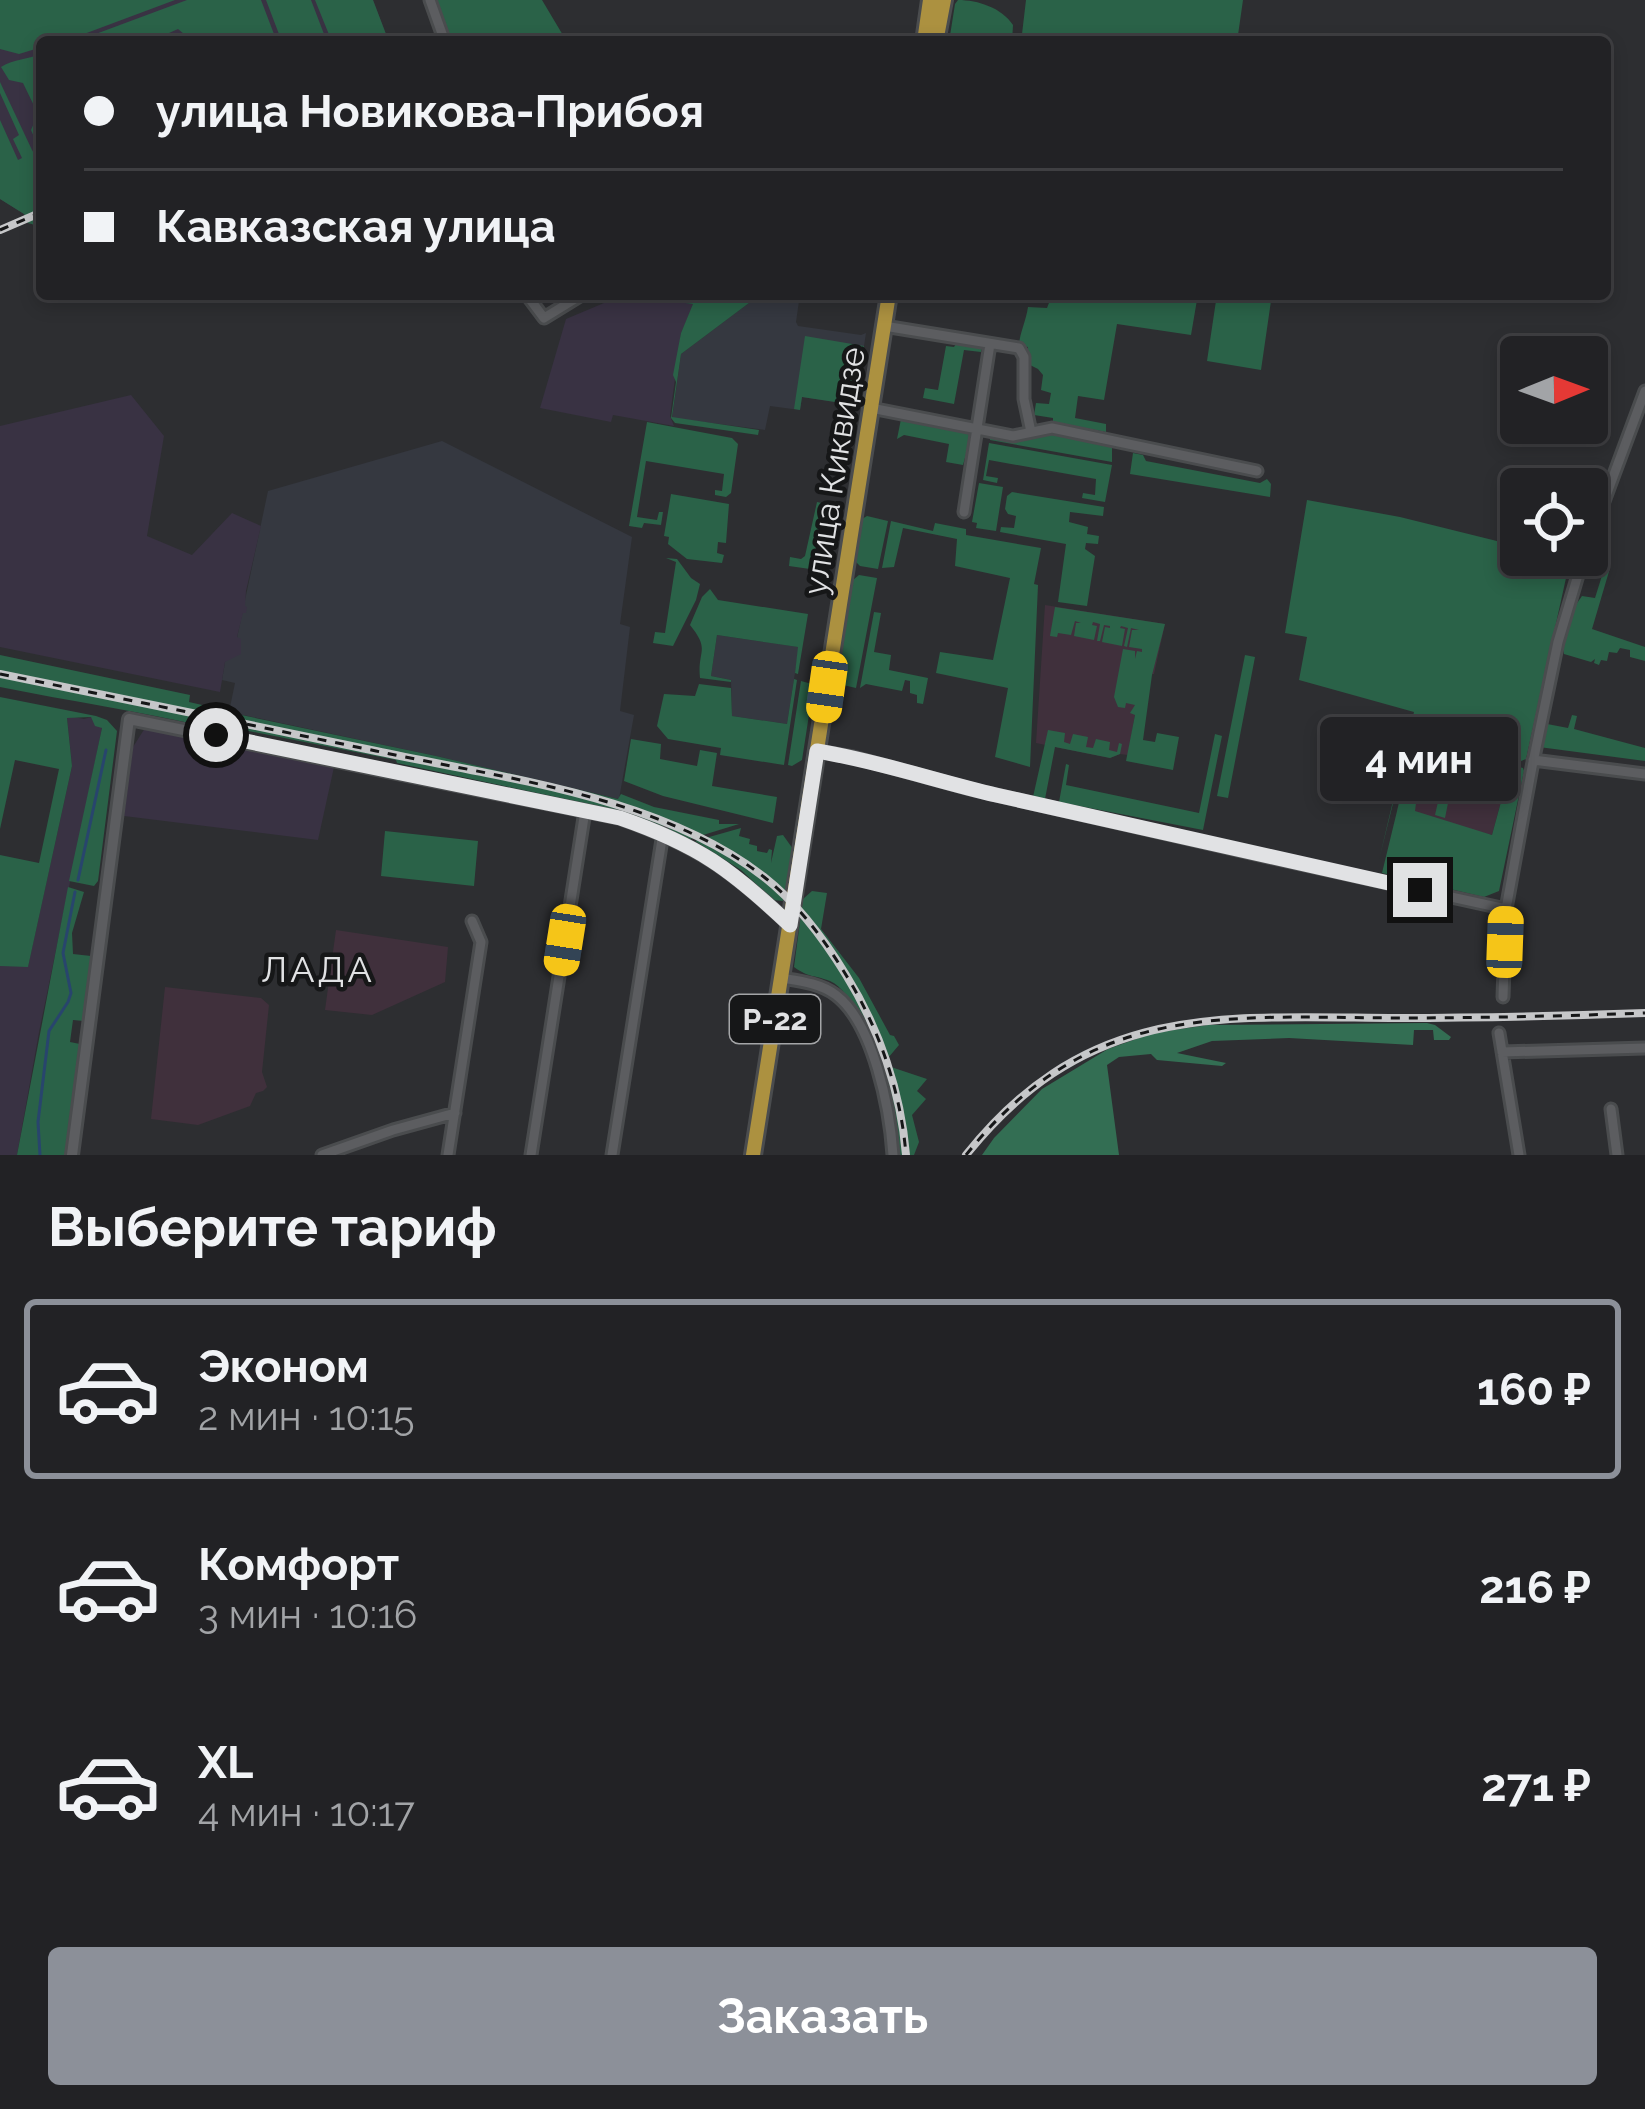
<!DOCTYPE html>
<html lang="ru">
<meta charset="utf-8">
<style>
:root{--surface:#222225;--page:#2e2f32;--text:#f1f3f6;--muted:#a2a4a7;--line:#3f3f42;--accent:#8c9099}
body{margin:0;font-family:Raleway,sans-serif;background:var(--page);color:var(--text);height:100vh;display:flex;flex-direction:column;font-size:45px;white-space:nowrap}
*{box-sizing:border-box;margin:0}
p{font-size:39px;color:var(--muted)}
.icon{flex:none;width:66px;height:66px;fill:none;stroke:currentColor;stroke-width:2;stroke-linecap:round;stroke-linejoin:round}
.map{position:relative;height:1155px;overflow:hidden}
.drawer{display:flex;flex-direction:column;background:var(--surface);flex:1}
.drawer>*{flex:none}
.banner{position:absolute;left:36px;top:36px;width:1575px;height:264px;border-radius:12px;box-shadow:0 6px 18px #0003,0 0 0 3px var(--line);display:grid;align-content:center;height:264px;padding:0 48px;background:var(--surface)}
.needle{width:78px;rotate:89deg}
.fabs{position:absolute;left:1500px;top:336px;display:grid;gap:24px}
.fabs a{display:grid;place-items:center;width:108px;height:108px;border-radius:12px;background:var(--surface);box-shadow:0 6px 18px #0003,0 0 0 3px var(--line);font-size:60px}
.end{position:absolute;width:54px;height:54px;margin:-27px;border:15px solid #e1e2e4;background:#111;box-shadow:0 0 0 6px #111}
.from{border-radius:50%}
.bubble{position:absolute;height:84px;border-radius:12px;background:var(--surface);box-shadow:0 6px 18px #0003,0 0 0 3px var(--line);font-size:39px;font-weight:700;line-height:84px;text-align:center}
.car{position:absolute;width:36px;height:72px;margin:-36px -18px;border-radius:15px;box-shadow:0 0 9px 3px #0007;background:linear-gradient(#f5c518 24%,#345 0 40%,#f5c518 0 76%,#345 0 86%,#f5c518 0)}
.banner b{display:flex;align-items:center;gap:42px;height:114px;font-size:45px}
.banner b+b{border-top:3px solid var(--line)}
.banner i{width:30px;height:30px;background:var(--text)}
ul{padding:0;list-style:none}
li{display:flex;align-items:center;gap:36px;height:180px;margin:0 24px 18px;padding:0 24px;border:6px solid transparent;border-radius:12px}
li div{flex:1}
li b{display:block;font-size:45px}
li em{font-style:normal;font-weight:700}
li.current{border-color:var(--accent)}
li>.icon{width:108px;height:108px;stroke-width:1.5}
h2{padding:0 48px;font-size:54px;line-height:144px}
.cta{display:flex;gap:24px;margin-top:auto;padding:24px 48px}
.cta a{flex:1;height:138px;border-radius:12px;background:var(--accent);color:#fff;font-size:48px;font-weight:700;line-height:138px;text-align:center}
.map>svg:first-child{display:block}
.built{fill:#353840}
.industrial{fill:#393243}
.education{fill:#40303c}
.green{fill:#2a6248}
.forest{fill:#336e53}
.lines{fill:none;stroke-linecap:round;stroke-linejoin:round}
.stream{stroke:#28456d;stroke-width:3}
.minor-casing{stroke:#4a4c4e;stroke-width:15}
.tertiary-casing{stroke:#4a4c4e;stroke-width:16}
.primary-casing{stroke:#4a4c4e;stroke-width:20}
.minor{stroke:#5c5d60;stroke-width:9}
.tertiary{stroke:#5c5d60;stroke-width:10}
.primary{stroke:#ac9140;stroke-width:14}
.rail-casing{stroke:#c6c7c9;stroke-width:8}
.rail{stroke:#161718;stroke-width:3;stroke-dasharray:9;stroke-linecap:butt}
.route{stroke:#e1e2e4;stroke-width:15}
.labels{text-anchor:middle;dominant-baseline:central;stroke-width:9;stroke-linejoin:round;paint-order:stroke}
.shield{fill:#161718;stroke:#a4a5a7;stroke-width:3}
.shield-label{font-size:30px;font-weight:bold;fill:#e1e2e4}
.street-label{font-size:33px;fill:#e1e2e4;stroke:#161718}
.neighbourhood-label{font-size:36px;letter-spacing:3px;fill:#e1e2e4;stroke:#161718}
</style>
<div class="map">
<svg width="1645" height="1155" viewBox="0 0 1645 1155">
<rect width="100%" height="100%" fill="#2d2e31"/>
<path class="built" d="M761,294H800L796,322L798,326L861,335L866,333L855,405L802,397L800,410L770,406L765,430L672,418L681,354Z
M442,441L632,537L620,624L630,627L620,711L634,715L619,799L436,756L229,712L235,683L222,680L225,662L237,638L268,491Z
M717,635L799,647L787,724L732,716L731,680L711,676Z"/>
<path class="industrial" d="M0,0H373L389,42H42V227L28,223L24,214L0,199Z
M623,295L694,304L681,333L670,416L674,426L613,415L611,422L540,408L566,319Z
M131,395L164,436L147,536L192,555L232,513L261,526L246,591L245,606L247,607L246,613H243L237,637L241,639V654L225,662L220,692L0,647V426Z
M74,717L84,719L91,717L102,728L39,1032L17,1155H0V966H28L72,766L67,718Z
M145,728L306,759L334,767L318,840L124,816L133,747Z"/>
<path class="education" d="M1045,605L1165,624L1154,674H1142L1128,755L1120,754L1110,758L1036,743Z
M1475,727L1518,738L1492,835L1397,810L1416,735Z
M336,930L448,947L445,982L372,1015L325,1010Z
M165,987L261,998L269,1005L262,1072L267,1087L263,1091L256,1093L250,1106L198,1125L151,1119Z"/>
<path class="green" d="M0,0H175L84,34C69,33 57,42 42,42V47L19,54L0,49Z
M187,0H261L277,42H184V34L178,29L169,33V42H110L93,35Z
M266,0H311L327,42H282Z
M315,0H373L389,42H332Z
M435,0H542L567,42H449Z
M958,0C978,0 1002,8 1013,25L1012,42H949L955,4Z
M1026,0H1243L1237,42H1041L1022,34Z
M42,54V155L31,130L38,114L23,83L9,80L1,67C14,59 28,59 42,54Z
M0,82L32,150L42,166V227L28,223L24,214L0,199V120L18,160L22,158L13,139L19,135L0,93Z
M603,294H761L681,354L672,417L759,430L758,435L675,423L671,418L676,382L673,375L681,333L693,304L623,295L606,301Z
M1063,294H1198L1191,335L1117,324L1104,400L1078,396L1075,418L1106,424V432L1053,422V418L1034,415L1036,403L1049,404L1051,393L1041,390L1043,375L1038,369L1028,364V347L1019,345C1020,332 1026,321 1028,307L1047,308L1052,295L1062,297Z
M1217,294H1272L1261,370L1207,361Z
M805,336L864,346L855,405L802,397L800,410L794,409Z
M956,344L982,348L981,352L964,350L954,404L923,398L925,388L938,390L946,346L954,347Z
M901,419L972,433L963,465L946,462L949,444L904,435L897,439Z
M647,422L732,438L738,444L731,493L726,497L715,495V490L722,491L724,474L646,461L637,517L657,520L659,512H663L661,525L644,523L642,528L629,526Z
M1048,431L1112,445V462L990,440V435L1018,440Z
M989,443L1112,465L1105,502L1082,498L1083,493L1095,495L1096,479L989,460L986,476L998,478L997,483L983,480Z
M1133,453L1143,455L1146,461L1260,483L1267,479L1271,484L1270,497L1130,474Z
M979,483L1003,487L996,531L976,528L977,523L972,522Z
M1012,492L1104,507L1103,516L1070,512L1069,522L1088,527L1087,534L1099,536L1098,544L1086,543L1085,549L1095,556L1087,606L1058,602L1066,544L1000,532L1001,527L1014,528L1016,516L1008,514L1005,509L1007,496Z
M671,494L729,504L726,543L718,542L717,553L724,555L722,563L687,559L668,544L669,537L664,536Z
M1307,500L1400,517L1521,547V555H1552L1570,560L1526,759L1521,761L1493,754L1492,743L1447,731L1416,735L1410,760L1404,759L1379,860L1414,712L1299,680L1307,637L1285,633Z
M817,502L826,504L817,570L789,566L790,557L801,559L805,556Z
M867,516L888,521L878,569L860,566L856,562L862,519Z
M891,521L933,531L935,523L966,529V535L1041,548L1034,584L1038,585L1030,767L995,757L1008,688L936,673L940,652L993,660L1010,578L955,566L957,539L903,528L894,567L882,568Z
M666,558L677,559L691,578L700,584L696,600L673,646L653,643L655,632L665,633L676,562Z
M1605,566L1610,568L1592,629L1645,647V661L1630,657V650L1620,648L1617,653L1609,652L1607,661L1601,660L1599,665L1594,663L1595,659L1591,662L1564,654L1563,648L1575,606L1582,596L1595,598Z
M859,575L877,578L856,688L843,685L836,680L853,580Z
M710,589L718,600L808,614L798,674L795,673L798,647L717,635L711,676L731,680V682L700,678C697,650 711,651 690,625L702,597Z
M1055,607L1165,624L1152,675L1143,740L1155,742L1157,733L1179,737L1173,770L1126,761L1135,715L1130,713L1135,705L1126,703L1125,708L1118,707L1114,697L1123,649L1135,651V659L1137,651L1142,652V649L1129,647L1132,630H1139L1131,628L1127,647L1124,646L1128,628L1121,626L1120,628L1125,629L1122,646L1102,642L1105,627L1110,628V626L1104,625L1100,641H1097L1100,624L1093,622L1092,625L1097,626L1094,640L1074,636L1076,623H1081L1075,621L1071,635L1058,633L1057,637L1050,636Z
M874,612L881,613L874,652L891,655L889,670L928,678L923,704L917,703V695L910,693V681L905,680L902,691L866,684L860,688Z
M0,655L190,695L189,702L211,707L214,713L212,723L207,727C138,711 69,701 0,687Z
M1245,655L1255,657L1228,798L1217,796Z
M794,679L797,680L784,765L720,755L721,748L668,739L657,726L664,694L695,696L699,684L731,688L732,716L787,724Z
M801,681L812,684L813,689L802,760L792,766L788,765Z
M0,697L96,716L107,720L117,731L98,881L94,886L69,881L102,728L95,726L91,717L67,718L72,766L28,967L0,966V855L39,863L59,769L15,760L0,829Z
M227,712L436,756L618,799L621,794L654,807L719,820V824H739L690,839L617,810L397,763L396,760L228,727L225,722Z
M1572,715L1577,716L1574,729L1645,748V761L1539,747L1542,723L1568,728Z
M1048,730L1065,733L1064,742L1070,744L1073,734L1088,737L1086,747L1093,748L1096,739L1110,742L1109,750L1117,752L1119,743L1122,744L1120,754L1110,758L1055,747L1045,799L1033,797Z
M1215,734L1222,736L1203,830L1059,802L1066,764L1069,765L1066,785L1199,813Z
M631,739L661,744L660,759L697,766L700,750L717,753L712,786L777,797L773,823L663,796L624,781Z
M1511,765L1523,768L1524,771L1499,891L1484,897L1382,873L1406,774L1451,788L1445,818L1435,815L1440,793L1415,787L1411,801L1416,803L1415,811L1492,835Z
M741,828L739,836L750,839L749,844L757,846V851L767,853L769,849L772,850L771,863L777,836L783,835L793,849L783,901L773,900L741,870L695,841Z
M385,831L478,841L474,886L381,876Z
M68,887L84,892L72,933L73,954L91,956L84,1021L73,1020L70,1042L80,1044L66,1155H17Z
M812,891L827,893L821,929L859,978L890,1035L894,1036L899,1045L888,1058L851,982L884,1058L878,1054C867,1035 851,990 830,981C815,975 809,978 794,967L803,899Z
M891,1067L927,1079L917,1091L926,1099L912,1115L919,1142L914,1155H898L882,1070Z"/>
<path class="forest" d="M1427,1023L1435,1025L1451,1037L1449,1040H1434L1433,1030H1414L1413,1045L1289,1038L1212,1041L1177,1053L1226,1063L1222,1066L1157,1060L1151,1054L1119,1057L1107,1065L1119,1155H982L994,1138L1042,1089L1108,1049L1153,1033L1208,1025Z"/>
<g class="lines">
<path class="stream" d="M78,880L106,750
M40,1155L38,1122L49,1031L68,1002L71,993L63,953L75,892"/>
<defs>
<path id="minor" d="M430,0L445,42
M526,294L544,318L583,294
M884,326L1019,348L1024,357V399L1031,432
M871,408L1013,436L1052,428L1257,471
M964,512L990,344
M1587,547L1645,391
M817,751L853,757L970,789L1268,857L1506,909
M1533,760L1645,774
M781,978C800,981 820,983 836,995C874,1024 890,1110 893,1155
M1503,997L1506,909L1532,767L1558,642L1584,555
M1499,1033L1519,1155
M1502,1052L1645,1048
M1611,1109L1617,1155
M322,1155L393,1130L455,1113
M448,1155L481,942L472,921
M531,1155L585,811
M612,1155L663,833"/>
<path id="tertiary" d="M72,1155L129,719L620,818C697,845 731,869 790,925"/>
<path id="primary" d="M924,42L930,0
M936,42L944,0
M753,1155L889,294"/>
</defs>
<use href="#minor" class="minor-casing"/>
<use href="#tertiary" class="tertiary-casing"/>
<use href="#primary" class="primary-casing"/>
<use href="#minor" class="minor"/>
<use href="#tertiary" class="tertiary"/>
<use href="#primary" class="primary"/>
<defs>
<path id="rail" d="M0,230L42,212
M0,674C125,699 251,725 376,751C502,778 660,796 764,877C797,903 824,939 846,975C879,1028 901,1092 906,1155
M966,1155C1089,1001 1221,1017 1398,1018C1480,1018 1563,1016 1645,1013"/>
</defs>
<use href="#rail" class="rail-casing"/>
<use href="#rail" class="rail"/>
</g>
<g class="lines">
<path class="route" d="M216,735L620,818C698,845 731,869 790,925L817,751C878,761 936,781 996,795C1137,826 1278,858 1420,890"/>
</g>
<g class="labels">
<rect class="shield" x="730" y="995" width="90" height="48" rx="9"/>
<g class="shield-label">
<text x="775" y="1019">Р-22</text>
</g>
<g class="street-label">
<text transform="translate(834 471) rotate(-81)">улица Киквидзе</text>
</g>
<g class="neighbourhood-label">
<text x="318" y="969">ЛАДА</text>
</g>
</g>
</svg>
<div class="fabs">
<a><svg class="needle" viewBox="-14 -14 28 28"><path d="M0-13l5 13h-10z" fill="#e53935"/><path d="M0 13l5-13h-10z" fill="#a2a4a7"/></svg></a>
<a><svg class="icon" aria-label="locate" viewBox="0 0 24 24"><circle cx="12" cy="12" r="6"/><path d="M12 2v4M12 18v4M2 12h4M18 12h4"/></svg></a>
</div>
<i class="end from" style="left:216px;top:735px"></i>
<i class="end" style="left:1420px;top:890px"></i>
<div class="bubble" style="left:1320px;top:717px;width:198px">4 мин</div>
<i class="car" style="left:827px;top:687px;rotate:188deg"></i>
<i class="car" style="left:565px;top:940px;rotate:189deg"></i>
<i class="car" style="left:1505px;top:942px;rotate:2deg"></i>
<div class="banner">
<b><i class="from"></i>улица Новикова-Прибоя</b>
<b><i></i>Кавказская улица</b>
</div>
</div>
<section class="drawer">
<h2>Выберите тариф</h2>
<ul>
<li class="current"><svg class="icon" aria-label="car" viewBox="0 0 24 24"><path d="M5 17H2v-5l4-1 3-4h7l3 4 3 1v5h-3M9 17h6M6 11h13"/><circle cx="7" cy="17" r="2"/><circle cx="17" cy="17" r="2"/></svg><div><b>Эконом</b><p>2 мин · 10:15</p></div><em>160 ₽</em></li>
<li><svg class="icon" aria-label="car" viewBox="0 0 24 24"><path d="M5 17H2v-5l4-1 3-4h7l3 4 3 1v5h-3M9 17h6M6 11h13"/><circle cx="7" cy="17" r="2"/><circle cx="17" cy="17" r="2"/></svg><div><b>Комфорт</b><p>3 мин · 10:16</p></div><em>216 ₽</em></li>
<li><svg class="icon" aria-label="car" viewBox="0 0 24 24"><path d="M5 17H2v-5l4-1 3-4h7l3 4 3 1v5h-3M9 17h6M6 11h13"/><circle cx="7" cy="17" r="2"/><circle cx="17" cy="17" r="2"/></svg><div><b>XL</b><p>4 мин · 10:17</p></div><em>271 ₽</em></li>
</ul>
<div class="cta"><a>Заказать</a></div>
</section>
